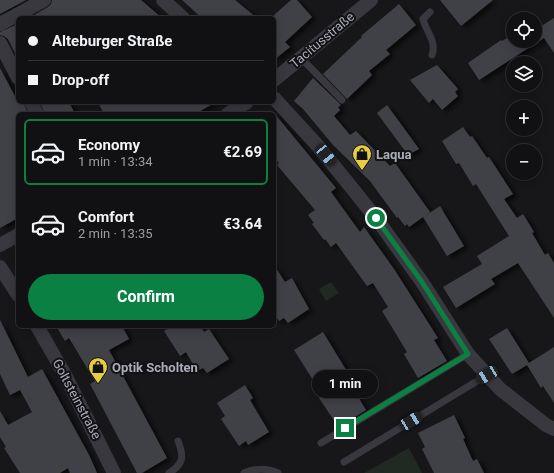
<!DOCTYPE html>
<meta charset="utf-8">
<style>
:root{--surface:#111113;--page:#1a1a1c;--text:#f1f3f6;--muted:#9c9da0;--line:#303133;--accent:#0b8043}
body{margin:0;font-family:Roboto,sans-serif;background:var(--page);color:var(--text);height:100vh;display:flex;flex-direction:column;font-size:15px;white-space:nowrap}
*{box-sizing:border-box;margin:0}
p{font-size:13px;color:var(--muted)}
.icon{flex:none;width:22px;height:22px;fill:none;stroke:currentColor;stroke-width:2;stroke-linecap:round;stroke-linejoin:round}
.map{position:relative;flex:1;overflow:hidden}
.details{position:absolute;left:16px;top:112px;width:260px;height:216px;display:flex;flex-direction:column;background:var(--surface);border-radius:6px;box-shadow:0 2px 10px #0003,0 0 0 1px var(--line)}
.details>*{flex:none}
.top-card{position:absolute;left:16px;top:16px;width:260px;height:88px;border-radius:6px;box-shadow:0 2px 10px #0003,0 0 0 1px var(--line);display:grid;align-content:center;height:88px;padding:0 12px;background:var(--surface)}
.tools{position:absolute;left:506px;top:12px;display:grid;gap:8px}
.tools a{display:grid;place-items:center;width:36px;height:36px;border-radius:50%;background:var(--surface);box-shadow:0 2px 10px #0003,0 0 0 1px var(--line);font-size:20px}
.end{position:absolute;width:18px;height:18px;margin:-9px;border:5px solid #0b8043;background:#fff;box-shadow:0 0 0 2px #fff}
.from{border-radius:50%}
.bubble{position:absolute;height:28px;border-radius:14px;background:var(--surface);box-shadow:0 2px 10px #0003,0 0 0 1px var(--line);font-size:13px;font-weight:700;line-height:28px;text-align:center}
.car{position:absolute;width:12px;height:24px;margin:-12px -6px;border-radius:5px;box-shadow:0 0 3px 1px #0007;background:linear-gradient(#222 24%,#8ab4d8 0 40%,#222 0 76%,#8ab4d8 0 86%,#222 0)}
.top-card b{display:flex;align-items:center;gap:14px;height:38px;font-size:15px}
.top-card b+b{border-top:1px solid var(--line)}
.top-card i{width:10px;height:10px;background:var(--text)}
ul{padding:7px 0 0;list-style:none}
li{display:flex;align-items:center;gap:12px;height:66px;margin:0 8px 6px;padding:0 4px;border:2px solid transparent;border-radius:6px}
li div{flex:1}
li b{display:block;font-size:15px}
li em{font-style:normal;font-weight:700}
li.current{border-color:var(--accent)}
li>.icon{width:36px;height:36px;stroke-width:1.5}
.button{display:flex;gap:8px;margin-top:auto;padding:8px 12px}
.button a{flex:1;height:46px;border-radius:24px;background:var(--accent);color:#fff;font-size:16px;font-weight:700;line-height:46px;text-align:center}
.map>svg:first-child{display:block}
.green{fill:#212923}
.building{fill:#414146;filter:url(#shadow)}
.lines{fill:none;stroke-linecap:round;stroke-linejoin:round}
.lane{stroke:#38383e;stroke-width:7}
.street{stroke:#38383e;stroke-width:14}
.route{stroke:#0b8043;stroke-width:5}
.labels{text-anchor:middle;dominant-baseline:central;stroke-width:4;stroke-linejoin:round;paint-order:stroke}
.street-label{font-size:13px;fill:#aaacb8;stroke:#121214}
.poi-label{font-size:13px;font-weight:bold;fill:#aaacb8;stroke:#121214;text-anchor:start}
</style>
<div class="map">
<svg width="554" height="473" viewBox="0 0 554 473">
<defs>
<filter id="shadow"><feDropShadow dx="4.5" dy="2.5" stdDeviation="2" flood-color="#0009"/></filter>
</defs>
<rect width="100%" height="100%" fill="#171719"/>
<path class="green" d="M331,282L339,293L326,301L319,289Z
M409,448L422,473H364Z"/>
<path class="building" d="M0,0H26L0,14Z
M52,0H141L162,18H29L48,7L51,4Z
M182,0H235L257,18H202Z
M291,0H297L312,17L285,42L290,47L274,60V15Z
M440,0H493L461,26Z
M399,4L416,25L386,50L390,54L369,71L372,75L347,99L323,74L362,37L361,36Z
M554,18V53L544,38L479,80L468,63L501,40L502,41L510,36L513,41H535V30Z
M18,24V59L8,39L4,36L0,35V32Z
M437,65L458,89L455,92L458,96L442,110L433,99L429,103L410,80Z
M0,68L18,102H23L28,114H18V218L0,228Z
M313,78L341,105L338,107L340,110L334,116L350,135L356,131L390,166L395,163L430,212L425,216L440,206L464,246L447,256L423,217L409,227L407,224L405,226L398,217L397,218L370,181L333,145L303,109L294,101Z
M40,102H69L75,114H45Z
M98,102H216L195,114H104Z
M387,105L419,149L408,155L377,113Z
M274,113L336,188L331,192L360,232L364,227L394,269L438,338L434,340L447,361L418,378L404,354L407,352L382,311L388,307L373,283L367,286L336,243L331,247L325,239L324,240L312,224L314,223L308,215L315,210L277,165L279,163L274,157Z
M463,127L470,137L472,136L487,158L489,157L513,194L504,199L517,218L523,214L534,232L532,233L545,255L548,253L554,263V318L518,263L491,279L495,284L456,308L443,287L482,264L477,256L509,236L476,184L473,186L459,163L456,164L442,141Z
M274,265L285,282L292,278L309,309L288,323L284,318L279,321L274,314Z
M0,320L28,377L42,369L89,455L97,473H70L68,468L60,473H20L4,448L6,447L0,437V411L8,425L32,412L20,390L10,395L0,374Z
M56,326H122L129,339L109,350L167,458L142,473H137L90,384L95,381L69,338L65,341Z
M172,326H200L204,332L209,329L229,359L207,373L203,368L197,371L186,352L180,356L164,331Z
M507,328L529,363L554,347V403L543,386L541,388L527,365L512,374L489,339Z
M323,332L351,378L348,380L366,410L345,423L344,421L337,425L319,398L323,396L294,350Z
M245,385L253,398L250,400L269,432L248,445L246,441L239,446L221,419L225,416L217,403Z
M454,415L465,438L463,439L473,461L477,459L484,473H434L422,449L425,447L418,433Z"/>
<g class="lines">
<path class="lane" d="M430,12L423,19C426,32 437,41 432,55
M301,58L342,100
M321,443L468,354
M344,462L487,375
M169,473C184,464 184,456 178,441
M244,473C255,468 268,468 278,473"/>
<path class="street" d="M163,0L183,18
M0,24L44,0
M0,43L18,78
M274,80L371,0
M274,98L318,146L376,218L422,282L468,354L500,389L546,425L554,429
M31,102L37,114
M228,114L247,102
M0,245L18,235
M0,267L18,295
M37,326L65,375L114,473"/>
</g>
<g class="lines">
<path class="route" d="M345,428L468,354L422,282L376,218"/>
</g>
<defs>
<symbol id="shop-pin" viewBox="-11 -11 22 30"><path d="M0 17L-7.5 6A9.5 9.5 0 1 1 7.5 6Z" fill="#e8cc3f" stroke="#121214"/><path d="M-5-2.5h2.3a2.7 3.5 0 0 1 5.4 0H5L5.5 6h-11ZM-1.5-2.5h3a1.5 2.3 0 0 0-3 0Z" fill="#111"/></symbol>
</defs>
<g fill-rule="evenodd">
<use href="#shop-pin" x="351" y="143" width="22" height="30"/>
<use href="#shop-pin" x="87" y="356" width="22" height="30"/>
</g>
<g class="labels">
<g class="street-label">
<text transform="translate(322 40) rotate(-40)">Tacitusstraße</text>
<text transform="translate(77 399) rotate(62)">Goltsteinstraße</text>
</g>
<g class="poi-label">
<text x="376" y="154">Laqua</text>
<text x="112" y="367">Optik Scholten</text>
</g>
</g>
</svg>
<div class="tools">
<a><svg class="icon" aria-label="locate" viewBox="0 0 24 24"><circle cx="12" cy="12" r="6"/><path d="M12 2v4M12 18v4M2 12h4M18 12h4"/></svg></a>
<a><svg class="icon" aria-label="layers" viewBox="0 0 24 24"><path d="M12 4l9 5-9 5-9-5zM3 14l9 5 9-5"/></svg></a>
<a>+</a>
<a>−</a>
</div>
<i class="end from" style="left:376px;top:218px"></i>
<i class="end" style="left:345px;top:428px"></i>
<div class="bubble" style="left:312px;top:370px;width:66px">1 min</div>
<i class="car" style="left:326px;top:155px;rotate:141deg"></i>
<i class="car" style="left:487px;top:375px;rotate:239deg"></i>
<i class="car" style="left:411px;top:421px;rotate:59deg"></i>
<div class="top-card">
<b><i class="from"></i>Alteburger Straße</b>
<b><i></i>Drop-off</b>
</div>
<section class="details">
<ul>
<li class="current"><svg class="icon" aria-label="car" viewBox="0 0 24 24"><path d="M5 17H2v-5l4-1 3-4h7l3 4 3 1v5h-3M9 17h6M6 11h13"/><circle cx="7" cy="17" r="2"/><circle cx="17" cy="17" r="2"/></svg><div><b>Economy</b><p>1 min · 13:34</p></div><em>€2.69</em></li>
<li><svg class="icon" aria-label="car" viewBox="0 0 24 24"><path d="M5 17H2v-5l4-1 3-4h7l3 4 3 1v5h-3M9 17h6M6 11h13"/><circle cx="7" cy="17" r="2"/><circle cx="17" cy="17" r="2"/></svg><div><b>Comfort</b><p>2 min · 13:35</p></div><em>€3.64</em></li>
</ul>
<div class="button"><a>Confirm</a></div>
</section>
</div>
